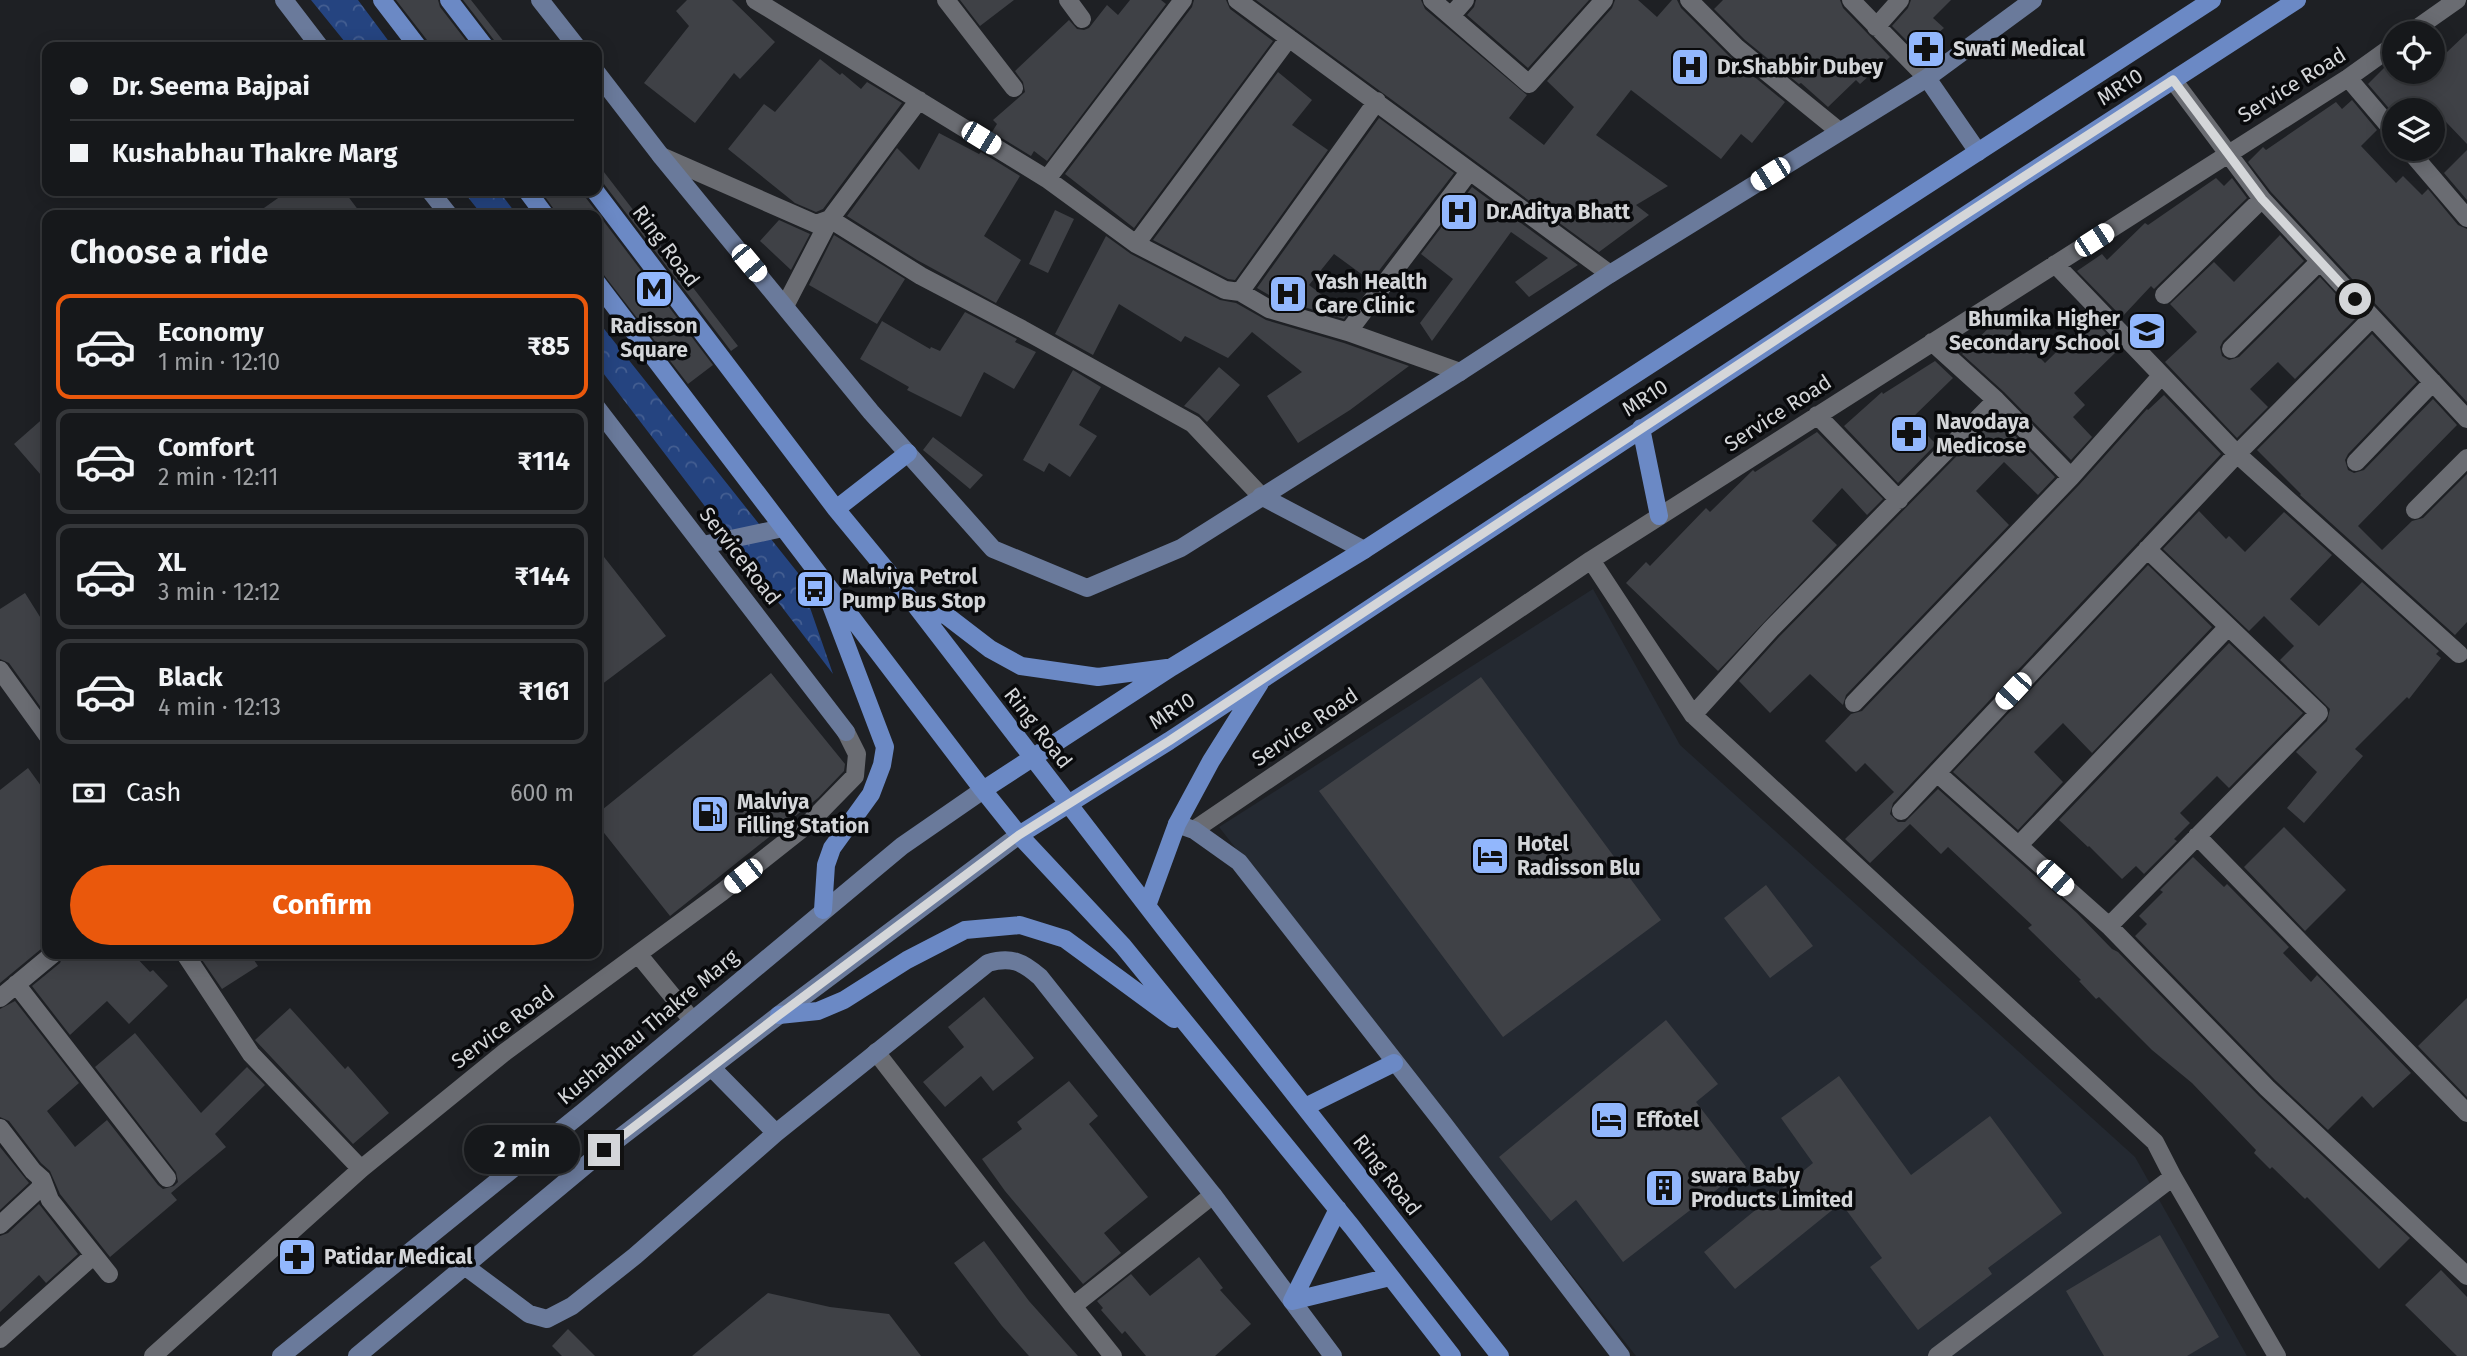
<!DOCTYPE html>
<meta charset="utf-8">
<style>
:root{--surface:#16181b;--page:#232528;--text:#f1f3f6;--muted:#9ea0a3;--line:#35373a;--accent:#ea580c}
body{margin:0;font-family:"Fira Sans",sans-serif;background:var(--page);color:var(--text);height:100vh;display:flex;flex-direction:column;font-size:26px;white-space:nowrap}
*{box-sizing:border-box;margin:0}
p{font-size:23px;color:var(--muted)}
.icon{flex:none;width:38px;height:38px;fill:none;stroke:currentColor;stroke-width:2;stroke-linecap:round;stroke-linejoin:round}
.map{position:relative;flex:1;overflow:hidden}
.side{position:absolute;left:42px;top:210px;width:560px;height:749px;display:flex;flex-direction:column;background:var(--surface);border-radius:14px;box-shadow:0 4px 18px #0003,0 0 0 2px var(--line)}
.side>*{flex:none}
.banner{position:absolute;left:42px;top:42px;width:560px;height:154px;border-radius:14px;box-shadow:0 4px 18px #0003,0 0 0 2px var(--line);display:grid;align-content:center;height:154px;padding:0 28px;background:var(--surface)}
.tools{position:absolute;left:2382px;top:21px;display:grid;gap:14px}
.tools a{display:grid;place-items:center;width:63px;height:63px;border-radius:50%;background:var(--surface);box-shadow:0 4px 18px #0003,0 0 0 2px var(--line);font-size:35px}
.end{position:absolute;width:32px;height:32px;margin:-16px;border:9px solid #d4d6d9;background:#111;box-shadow:0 0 0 4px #111}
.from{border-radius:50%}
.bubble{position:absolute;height:49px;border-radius:24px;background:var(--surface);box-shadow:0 4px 18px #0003,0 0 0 2px var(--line);font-size:23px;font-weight:700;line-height:49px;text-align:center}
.car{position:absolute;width:21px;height:42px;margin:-21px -10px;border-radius:9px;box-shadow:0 0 5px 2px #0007;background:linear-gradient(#fff 24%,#345 0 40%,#fff 0 76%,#345 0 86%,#fff 0)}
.banner b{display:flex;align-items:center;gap:24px;height:66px;font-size:26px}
.banner b+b{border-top:2px solid var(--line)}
.banner i{width:18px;height:18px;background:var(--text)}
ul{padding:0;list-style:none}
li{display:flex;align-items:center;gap:21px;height:105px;margin:0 14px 10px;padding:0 14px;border:4px solid var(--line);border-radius:14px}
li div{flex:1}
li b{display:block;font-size:26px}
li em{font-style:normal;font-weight:700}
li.selected{border-color:var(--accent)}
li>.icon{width:63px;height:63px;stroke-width:1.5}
h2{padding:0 28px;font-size:32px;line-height:84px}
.pay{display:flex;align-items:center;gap:18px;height:77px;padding:0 28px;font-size:26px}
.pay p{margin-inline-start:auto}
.action{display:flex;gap:14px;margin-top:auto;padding:14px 28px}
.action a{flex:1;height:80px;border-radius:42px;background:var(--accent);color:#fff;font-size:28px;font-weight:700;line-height:80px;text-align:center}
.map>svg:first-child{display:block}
.built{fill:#242931}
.forest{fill:url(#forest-crowns)}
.building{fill:#3f4146}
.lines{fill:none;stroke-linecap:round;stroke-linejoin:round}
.street{stroke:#6a6c72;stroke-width:18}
.secondary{stroke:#6a7a9b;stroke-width:18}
.primary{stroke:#6b89c5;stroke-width:18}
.route{stroke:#d4d6d9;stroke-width:9}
.labels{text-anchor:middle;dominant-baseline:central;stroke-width:7;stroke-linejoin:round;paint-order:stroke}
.poi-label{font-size:21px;font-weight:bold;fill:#d4d6d9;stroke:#090a0c;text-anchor:start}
.street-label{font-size:21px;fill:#d4d6d9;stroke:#090a0c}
</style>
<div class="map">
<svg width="2467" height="1356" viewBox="0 0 2467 1356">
<defs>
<pattern id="forest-crowns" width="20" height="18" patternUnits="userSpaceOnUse" patternTransform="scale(1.75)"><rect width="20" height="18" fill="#254480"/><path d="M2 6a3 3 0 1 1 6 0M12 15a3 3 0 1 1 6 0" fill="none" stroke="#445e91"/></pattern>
</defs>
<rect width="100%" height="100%" fill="#1e2024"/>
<path class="built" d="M1593,589L1680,745L2135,1157L2247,1356H1636L1219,827Z"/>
<path class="forest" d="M311,0H358L393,47H349Z
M463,191H499L517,215H482Z
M597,320L798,573L833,674L597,365Z"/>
<path class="building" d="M396,0H438L440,7L471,47H429L427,40Z
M463,0H471L508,47H496L494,40Z
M687,0H732L775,42L740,79L734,73L695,123L644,83L689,26L676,11Z
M960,0H1014L980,26Z
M1130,0H1161L1166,4L1047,161L1034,151L1031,156L992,132L997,124L993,120L1025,92L1023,82L1015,71L1069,20L1077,29L1084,30L1089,28L1107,5L1118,15Z
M1194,0H1226L1230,9L1273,41L1134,228L1065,174L1192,7Z
M1256,0H1421L1425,9L1527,95L1509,118L1544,145L1574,107L1547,81L1612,8L1615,0H1638L1657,17L1672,0H1677L1681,8L1729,56L1785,102L1752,143L1741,134L1721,159L1631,90L1596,135L1668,186L1636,205L1649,215L1599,252Z
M1476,0H1589L1528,68L1467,15L1474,7Z
M1723,0H1840L1843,8L1890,57L1860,84L1856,80L1828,107L1801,83L1799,84L1745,40L1714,9Z
M1911,0H1951L1933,18L1944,28L1917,51L1892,26L1908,8Z
M2467,33V144L2427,102L2419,110H2394L2393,113L2368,84L2385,67L2389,72H2432V39L2446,53Z
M820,59L840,75L842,73L861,89L867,82L902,103L823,209L816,212L795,203L728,149L764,104L775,112Z
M1278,72L1312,100L1292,125L1328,150L1235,280L1228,279L1153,240Z
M2352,100L2377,130L2361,146L2396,183L2403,176L2422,195L2428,189L2458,225L2467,229V402L2271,192L2248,162L2263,147L2266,150L2336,102L2342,109Z
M1379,118L1454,173L1371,281L1334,254L1309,285L1347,314L1344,319L1274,298L1257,288Z
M939,133L979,154L981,152L1020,176L984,236L1021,260L996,303L917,260L847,216L897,148L919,170Z
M2467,150V200L2444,173Z
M597,163L738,346L731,351L604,184L597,180Z
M2216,178L2224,186L2232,178L2247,198L2154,289L2151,286L2122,317L2077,271L2102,254L2107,260L2145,223L2148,225Z
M1472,187L1578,265L1529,297L1515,282L1548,258L1511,232L1432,341L1420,323L1453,279L1421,254Z
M288,191H344L362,215H254Z
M541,191H584L586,198L713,365L688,384L597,266V215H558Z
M1055,210L1074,219L1048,273L1029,264Z
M779,220L810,234L791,270L760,241Z
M834,235L905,279L877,324L809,285Z
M2280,235L2304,261L2223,341L2220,347L2222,356L2229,360L2239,357L2320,277L2357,317L2295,379L2278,362L2250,389L2268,407L2237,438L2165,362L2197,332L2170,304L2214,262L2234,282Z
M1106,236L1131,254L1220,300L1236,303L1266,320L1344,343L1409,366L1350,410L1298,443L1267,396L1302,372L1252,332L1228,358L1185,336L1181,342L1119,304L1093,355L1055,334Z
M965,312L1017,339L1015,342L1036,352L1014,389L984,372L961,417L907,390L909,387L860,359L882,321L930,349L931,347L940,351Z
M2000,317L2045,363L2091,318L2106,333L2103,337L2117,351L2074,393L2085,405L2073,417L2092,437L2071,460L2004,392L1962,354Z
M2372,334L2417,382L2348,454L2345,460L2348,470L2354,473L2364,470L2433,399L2457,425L2358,526L2382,550L2412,521L2423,518L2467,474V622L2455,635L2300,495L2301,494L2257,450Z
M1935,361L1953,378L1911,419L1936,444L1898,483L1844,426L1882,392L1883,394Z
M1219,367L1240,385L1207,422L1199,414L1184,406Z
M1073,370L1101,387L1079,425L1097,436L1070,477L1049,463L1044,472L1023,460Z
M2164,395L2221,454L1893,803L1890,814L1898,822H1905L1938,789L2077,913L2112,949L2118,952L2259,1096L2410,1238L2379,1269L2307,1197L2305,1199L2272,1167L2270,1169L2254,1153L2256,1150L2192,1083L2152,1050L2099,997L2096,999L2079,981L2081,980L2028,928L2032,925L1948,847L1941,854L1910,824L1870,863L1845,839L1894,792L1865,763L1856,772L1825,741L1851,714L1862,711L2079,485L2147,409L2148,410Z
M47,415V482L14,444Z
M1996,416L2055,477L2038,495L2004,462L1976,491L2009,525L1846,695L1843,705L1810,674L1770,713L1739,681L1779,637Z
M1817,432L1883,499L1867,515L1842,488L1812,521L1837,545L1718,671L1626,583L1646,562L1650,566L1706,508L1710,512L1753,470L1755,472Z
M933,437L983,475L970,489L923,450Z
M2199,511L2226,539L2229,536L2245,552L2284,512L2332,555L2290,599L2319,626L2362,582L2439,651L2436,654L2441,658L2409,699L2407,697L2355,749L2363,756L2304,823L2287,808L2317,772L2296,752L2327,721L2330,709L2280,660L2294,646L2264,616L2249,631L2163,549Z
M597,548L666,636L597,688Z
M2148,565L2212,627L2092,753L2063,723L2034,752L2063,782L2018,830L1953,772Z
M25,593L47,628V716L9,663L0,659V609Z
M2229,643L2303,713L2229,788L2217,776L2180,813L2190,823L2174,839L2177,841L2144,874L2136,866L2122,879L2089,846L2088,847L2059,820Z
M771,673L845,764L844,771L818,798L670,916L597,824V814Z
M1481,677L1661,920L1503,1037L1319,791Z
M28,768L47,794V944L0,983V790Z
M2284,827L2346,890L2305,931L2244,867Z
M2193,857L2224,887L2227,884L2289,947L2283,953L2311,982L2317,975L2411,1073L2373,1108L2362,1096L2328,1130L2275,1080L2135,936L2147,924L2139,916L2163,892L2160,890Z
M1766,885L1813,946L1770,978L1724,918Z
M64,954H133L150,972L153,970L168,986L129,1024L107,1001L70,1035L32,986L60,963Z
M198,954H250L258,966L222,989Z
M984,997L1034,1058L993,1091L981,1076L945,1107L923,1082L964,1047L948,1027Z
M2467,998V1097L2418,1046Z
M15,1001L79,1083L47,1111L75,1147L107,1120L158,1185L163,1189L174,1186L178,1182L176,1172L95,1067L135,1033L201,1113L247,1067L265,1085L215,1134L226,1147L171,1193L177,1200L110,1257L60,1194L50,1171L41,1163L9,1121L0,1117V1009Z
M290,1008L345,1069L348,1066L389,1113L353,1144L255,1040Z
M1666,1020L1718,1084L1696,1102L1746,1167L1623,1262L1576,1200L1551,1221L1499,1157Z
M1839,1076L1911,1175L1990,1116L2062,1213L1988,1268L1992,1274L1918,1330L1870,1267L1882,1258L1841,1203L1735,1289L1704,1252L1813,1163L1781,1118Z
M1069,1081L1098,1116L1089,1124L1148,1197L1104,1233L1121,1253L1083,1284L1005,1191L982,1159L1022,1129L1017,1122Z
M0,1147L29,1183L0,1210Z
M39,1204L78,1254L46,1283L39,1275L0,1312V1236L8,1233Z
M2160,1235L2219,1337L2187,1356H2104L2066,1291Z
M984,1241L1029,1301L1078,1356H1029L1002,1326L954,1263Z
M1199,1257L1223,1288L1220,1290L1251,1324L1215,1356H1146L1125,1331L1122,1334L1101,1310L1103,1308L1097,1301L1131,1274L1150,1296Z
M2441,1270L2467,1297V1356H2457L2405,1305Z
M768,1293L830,1307L889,1314L921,1356H692Z
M568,1329L595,1356H562L552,1346Z"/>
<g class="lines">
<path class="street" d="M755,0L1047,179L1136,244L1225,290L1240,292L1269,309L1348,332L1460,372
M946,0L1014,88
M1068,0L1082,19
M1237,0L1610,274
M1432,0L1529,84L1604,0
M1689,0L1737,48L1839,131
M1851,0L1927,78
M1451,16L1465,0
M1876,27L1900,0
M2410,33L2457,0
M2348,78L2394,132
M2173,80L2262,199L2467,419
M2408,149L2467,218
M661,156L816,224L830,219L921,276L1022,329L1193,424L1261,496
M1047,179L1183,0
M1136,244L1289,38
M2055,264L2237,454L2459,654
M1240,292L1377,101
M2164,295L2262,199
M785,306L830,219L919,100
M1348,332L1469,172
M1932,342L1996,400L2071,477
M2231,349L2320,261
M1817,415L1899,500
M2356,462L2433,382
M2415,510L2467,458
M1591,560L1693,715L2155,1142L2173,1177L2277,1356
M0,670L47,735
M1854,703L2071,477L2161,376
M1693,715L1771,629L1996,400
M1937,773L2109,926L2267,1088L2467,1276
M1901,811L2237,454L2372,318
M1194,830L1591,560L2348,78L2394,45
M2197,836L2467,1113
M2019,845L2227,628
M2109,926L2319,713L2147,549
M185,954L251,1054L361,1169
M638,954L692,1020
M16,984L167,1178
M0,998L53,954
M876,1052L1073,1306
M0,1128L33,1171L42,1179L40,1188L0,1225
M42,1179L50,1200L109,1274
M0,1339L93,1256
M153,1356L361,1169L505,1052L722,892L807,825L855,776L857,754L846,732
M1113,1356L1073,1306L1213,1195
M1937,1356L2173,1177"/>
<path class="secondary" d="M284,0L320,47
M540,0L577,47
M597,73L661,156L871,412L993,549L1087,588L1181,548L1460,372L1610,274L1927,78L2033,0
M1927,78L1978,152
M430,191L449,215
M597,408L846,732
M1261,496L1364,550
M703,545L783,528
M1177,824L1194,830L1239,862L1443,1123L1621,1356
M712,1068L776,1133
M466,1267L529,1314L547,1319L572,1306L635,1256L776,1133L988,963C1011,956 1023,962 1040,977L1213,1195L1333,1356
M281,1356L583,1112L902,846L983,790
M357,1356L604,1150L779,1015L1019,835"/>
<path class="primary" d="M382,0L418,47
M449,0L485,47
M527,191L545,215
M595,191L836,509L916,606L1164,928L1500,1356
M597,283L983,790L1019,835L1123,946L1352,1227L1452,1356
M1641,428L1659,516
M836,509L908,453
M916,606L947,616L990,649L1021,666L1098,677L1167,668
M983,790L1172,667L1364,550L2212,0
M1019,835L1169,741L2025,176L2297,0
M1147,906L1177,824L1211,761L1260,683
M823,910L826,865L832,848L871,794L882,765L885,747L828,597
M779,1015L818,1011L844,1000L907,960L965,930L1020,925L1065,939L1174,1019
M1305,1107L1394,1063
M1292,1301L1338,1209
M1292,1301L1390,1277"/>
</g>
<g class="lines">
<path class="route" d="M604,1150L779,1015L1019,835L1169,741L1957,220L2173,80L2262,199L2355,299"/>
</g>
<defs>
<symbol id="pharmacy-square" viewBox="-11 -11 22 22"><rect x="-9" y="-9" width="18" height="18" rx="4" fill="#92b7fd" stroke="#090a0c"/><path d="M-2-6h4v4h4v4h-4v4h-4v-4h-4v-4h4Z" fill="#111"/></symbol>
<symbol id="hospital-square" viewBox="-11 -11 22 22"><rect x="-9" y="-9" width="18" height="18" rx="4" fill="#92b7fd" stroke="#090a0c"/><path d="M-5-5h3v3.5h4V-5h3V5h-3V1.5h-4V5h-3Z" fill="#111"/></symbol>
<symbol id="metro-square" viewBox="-11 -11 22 22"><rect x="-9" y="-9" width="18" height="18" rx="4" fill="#92b7fd" stroke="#090a0c"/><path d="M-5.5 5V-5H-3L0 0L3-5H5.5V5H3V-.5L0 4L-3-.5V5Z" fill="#111"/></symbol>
<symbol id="school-square" viewBox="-11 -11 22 22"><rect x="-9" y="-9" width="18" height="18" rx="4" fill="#92b7fd" stroke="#090a0c"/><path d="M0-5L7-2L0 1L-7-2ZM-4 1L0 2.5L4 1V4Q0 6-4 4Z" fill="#111"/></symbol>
<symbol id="bus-square" viewBox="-11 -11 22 22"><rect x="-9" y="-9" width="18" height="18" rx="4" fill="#92b7fd" stroke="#090a0c"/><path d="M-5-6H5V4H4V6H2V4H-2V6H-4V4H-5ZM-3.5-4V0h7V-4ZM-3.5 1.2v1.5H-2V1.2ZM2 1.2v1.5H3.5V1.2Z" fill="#111"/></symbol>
<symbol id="fuel-square" viewBox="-11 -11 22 22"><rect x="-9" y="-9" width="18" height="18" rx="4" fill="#92b7fd" stroke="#090a0c"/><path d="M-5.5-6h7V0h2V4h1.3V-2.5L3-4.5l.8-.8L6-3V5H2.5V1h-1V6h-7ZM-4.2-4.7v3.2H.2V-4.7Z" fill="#111"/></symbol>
<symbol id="hotel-square" viewBox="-11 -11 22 22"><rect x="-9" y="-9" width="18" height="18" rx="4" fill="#92b7fd" stroke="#090a0c"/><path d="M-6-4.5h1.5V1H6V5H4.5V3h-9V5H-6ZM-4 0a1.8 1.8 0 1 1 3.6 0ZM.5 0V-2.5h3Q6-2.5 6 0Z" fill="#111"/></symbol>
<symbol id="building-square" viewBox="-11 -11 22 22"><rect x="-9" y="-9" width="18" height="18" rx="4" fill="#92b7fd" stroke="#090a0c"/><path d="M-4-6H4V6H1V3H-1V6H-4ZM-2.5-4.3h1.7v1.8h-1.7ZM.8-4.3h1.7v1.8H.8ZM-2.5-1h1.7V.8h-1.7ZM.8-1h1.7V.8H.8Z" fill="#111"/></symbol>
</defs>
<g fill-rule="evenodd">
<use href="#pharmacy-square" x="1904" y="27" width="44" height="44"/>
<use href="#hospital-square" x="1668" y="45" width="44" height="44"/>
<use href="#hospital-square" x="1437" y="190" width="44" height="44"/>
<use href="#metro-square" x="632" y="267" width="44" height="44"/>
<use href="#hospital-square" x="1266" y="272" width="44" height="44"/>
<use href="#school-square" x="2125" y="309" width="44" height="44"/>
<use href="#pharmacy-square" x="1887" y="412" width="44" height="44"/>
<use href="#bus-square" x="793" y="567" width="44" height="44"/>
<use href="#fuel-square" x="688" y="792" width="44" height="44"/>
<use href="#hotel-square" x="1468" y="834" width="44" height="44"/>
<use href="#hotel-square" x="1587" y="1098" width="44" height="44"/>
<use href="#building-square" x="1642" y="1166" width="44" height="44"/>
<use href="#pharmacy-square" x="275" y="1235" width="44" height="44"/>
</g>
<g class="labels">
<g class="poi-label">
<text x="1953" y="49">Swati Medical</text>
<text x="1717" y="67">Dr.Shabbir Dubey</text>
<text x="1486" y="212">Dr.Aditya Bhatt</text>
<text x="1315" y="282">Yash Health<tspan x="1315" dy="24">Care Clinic</tspan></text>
<text x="2120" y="319" text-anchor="end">Bhumika Higher<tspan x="2120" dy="24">Secondary School</tspan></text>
<text x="654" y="326" text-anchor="middle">Radisson<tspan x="654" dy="24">Square</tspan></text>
<text x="1936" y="422">Navodaya<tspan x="1936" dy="24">Medicose</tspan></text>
<text x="842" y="577">Malviya Petrol<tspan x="842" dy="24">Pump Bus Stop</tspan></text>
<text x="737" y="802">Malviya<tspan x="737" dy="24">Filling Station</tspan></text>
<text x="1517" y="844">Hotel<tspan x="1517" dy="24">Radisson Blu</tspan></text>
<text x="1636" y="1120">Effotel</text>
<text x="1691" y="1176">swara Baby<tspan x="1691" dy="24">Products Limited</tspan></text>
<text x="324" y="1257">Patidar Medical</text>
</g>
<g class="street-label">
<text transform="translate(2292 85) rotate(-32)">Service Road</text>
<text transform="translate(2120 87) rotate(-33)">MR10</text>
<text transform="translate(666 246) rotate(53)">Ring Road</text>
<text transform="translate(1645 398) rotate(-33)">MR10</text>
<text transform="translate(1778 413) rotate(-33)">Service Road</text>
<text transform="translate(740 556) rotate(52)">ServiceRoad</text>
<text transform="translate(1172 711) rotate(-33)">MR10</text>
<text transform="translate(1305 727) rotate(-34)">Service Road</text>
<text transform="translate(1038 728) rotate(52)">Ring Road</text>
<text transform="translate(503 1027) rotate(-37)">Service Road</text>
<text transform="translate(648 1027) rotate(-40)">Kushabhau Thakre Marg</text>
<text transform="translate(1387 1175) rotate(52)">Ring Road</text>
</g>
</g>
</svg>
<div class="tools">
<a><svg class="icon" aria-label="locate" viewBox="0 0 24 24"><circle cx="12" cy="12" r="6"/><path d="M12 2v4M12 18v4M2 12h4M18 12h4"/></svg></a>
<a><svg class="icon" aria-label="layers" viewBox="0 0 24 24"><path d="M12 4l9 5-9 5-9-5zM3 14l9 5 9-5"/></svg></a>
</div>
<i class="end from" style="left:2355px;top:299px"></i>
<i class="end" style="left:604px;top:1150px"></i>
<div class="bubble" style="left:464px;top:1125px;width:116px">2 min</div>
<i class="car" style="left:981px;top:138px;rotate:121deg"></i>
<i class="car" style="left:1770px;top:174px;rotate:238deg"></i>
<i class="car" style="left:2094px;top:240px;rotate:57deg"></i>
<i class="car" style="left:749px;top:263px;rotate:140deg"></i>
<i class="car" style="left:2013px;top:691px;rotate:223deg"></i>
<i class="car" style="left:743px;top:876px;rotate:232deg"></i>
<i class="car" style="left:2055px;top:878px;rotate:132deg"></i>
<div class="banner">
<b><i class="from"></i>Dr. Seema Bajpai</b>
<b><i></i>Kushabhau Thakre Marg</b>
</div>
<section class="side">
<h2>Choose a ride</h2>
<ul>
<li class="selected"><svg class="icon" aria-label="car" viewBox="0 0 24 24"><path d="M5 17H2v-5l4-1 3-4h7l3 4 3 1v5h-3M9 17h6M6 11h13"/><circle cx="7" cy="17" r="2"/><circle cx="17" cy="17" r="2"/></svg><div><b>Economy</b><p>1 min · 12:10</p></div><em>₹85</em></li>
<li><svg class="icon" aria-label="car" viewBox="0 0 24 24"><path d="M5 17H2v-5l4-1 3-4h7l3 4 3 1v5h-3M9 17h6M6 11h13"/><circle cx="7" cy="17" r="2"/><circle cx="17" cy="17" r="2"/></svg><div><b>Comfort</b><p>2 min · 12:11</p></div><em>₹114</em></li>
<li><svg class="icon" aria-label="car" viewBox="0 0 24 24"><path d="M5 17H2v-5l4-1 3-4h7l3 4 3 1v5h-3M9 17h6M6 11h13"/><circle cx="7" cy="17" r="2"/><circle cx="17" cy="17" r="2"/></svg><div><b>XL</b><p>3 min · 12:12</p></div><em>₹144</em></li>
<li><svg class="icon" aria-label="car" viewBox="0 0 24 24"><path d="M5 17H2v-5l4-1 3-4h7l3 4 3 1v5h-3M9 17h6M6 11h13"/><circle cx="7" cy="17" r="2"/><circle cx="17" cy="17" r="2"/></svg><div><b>Black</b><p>4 min · 12:13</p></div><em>₹161</em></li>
</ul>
<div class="pay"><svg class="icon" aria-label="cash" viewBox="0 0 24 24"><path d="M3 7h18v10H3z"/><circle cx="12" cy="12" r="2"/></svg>Cash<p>600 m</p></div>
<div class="action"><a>Confirm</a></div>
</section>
</div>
